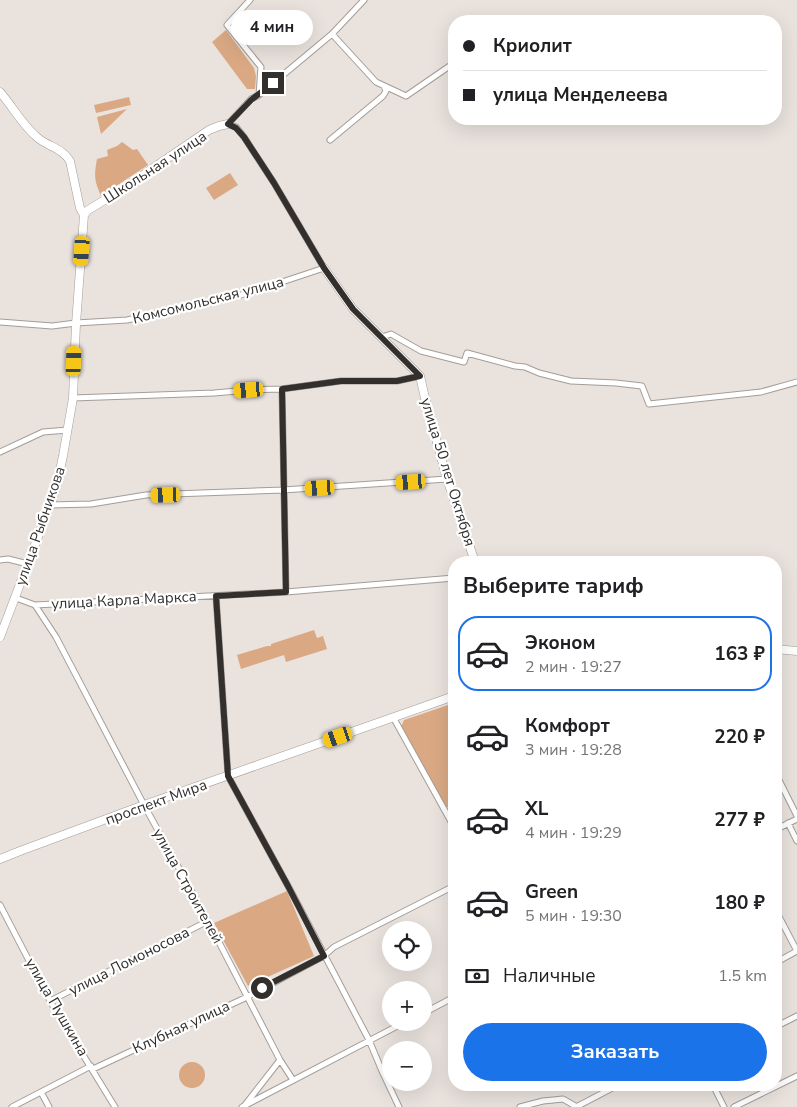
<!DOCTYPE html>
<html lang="ru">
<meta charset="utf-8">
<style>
:root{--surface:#fff;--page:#f6f6f6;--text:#202124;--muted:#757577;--line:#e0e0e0;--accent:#1a73e8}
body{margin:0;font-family:"Nunito Sans",sans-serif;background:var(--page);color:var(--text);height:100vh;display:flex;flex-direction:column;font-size:19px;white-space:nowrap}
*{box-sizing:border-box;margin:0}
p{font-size:16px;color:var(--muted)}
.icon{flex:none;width:28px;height:28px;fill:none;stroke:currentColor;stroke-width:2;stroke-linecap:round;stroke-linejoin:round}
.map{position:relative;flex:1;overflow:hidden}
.side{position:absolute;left:448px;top:556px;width:334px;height:535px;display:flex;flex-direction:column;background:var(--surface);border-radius:20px;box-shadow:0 5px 20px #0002}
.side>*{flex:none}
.top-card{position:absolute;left:448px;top:15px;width:334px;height:110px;border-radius:20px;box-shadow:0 5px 20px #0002;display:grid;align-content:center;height:110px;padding:0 15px;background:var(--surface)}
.tools{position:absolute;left:382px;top:921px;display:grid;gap:10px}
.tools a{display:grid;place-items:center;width:50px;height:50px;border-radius:50%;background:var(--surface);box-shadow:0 5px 20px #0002;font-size:25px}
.end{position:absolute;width:22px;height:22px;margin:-11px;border:6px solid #322f2d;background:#fff;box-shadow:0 0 0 2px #fff}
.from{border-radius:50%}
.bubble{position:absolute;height:35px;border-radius:18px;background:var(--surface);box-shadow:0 5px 20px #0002;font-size:16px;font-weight:700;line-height:35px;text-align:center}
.car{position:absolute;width:15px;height:30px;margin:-15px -8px;border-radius:6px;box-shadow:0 0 4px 1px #0007;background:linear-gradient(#f5c518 24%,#345 0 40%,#f5c518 0 76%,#345 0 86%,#f5c518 0)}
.top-card b{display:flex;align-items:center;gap:18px;height:48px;font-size:19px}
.top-card b+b{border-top:1px solid var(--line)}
.top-card i{width:12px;height:12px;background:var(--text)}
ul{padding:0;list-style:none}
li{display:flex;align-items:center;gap:15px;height:75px;margin:0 10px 8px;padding:0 5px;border:2px solid transparent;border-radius:20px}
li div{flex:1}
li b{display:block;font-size:19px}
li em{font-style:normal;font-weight:700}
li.active{border-color:var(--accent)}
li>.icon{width:45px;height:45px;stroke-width:1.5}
h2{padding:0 15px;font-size:22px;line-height:60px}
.pay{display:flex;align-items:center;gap:12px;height:55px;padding:0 15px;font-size:19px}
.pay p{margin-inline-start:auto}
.button{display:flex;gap:10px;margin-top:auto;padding:10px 15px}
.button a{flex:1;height:58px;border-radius:30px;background:var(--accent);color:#fff;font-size:20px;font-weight:700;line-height:58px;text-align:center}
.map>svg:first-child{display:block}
.green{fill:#daa984}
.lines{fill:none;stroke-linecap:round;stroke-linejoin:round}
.street-casing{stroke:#a49d98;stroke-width:7}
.secondary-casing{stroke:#a49d98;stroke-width:9}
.street{stroke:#fff;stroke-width:5}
.secondary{stroke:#fff;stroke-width:8}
.route{stroke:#322f2d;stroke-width:6}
.labels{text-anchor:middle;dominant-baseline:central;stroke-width:4.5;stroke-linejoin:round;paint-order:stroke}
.street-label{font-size:15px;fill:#322f2d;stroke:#fff}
</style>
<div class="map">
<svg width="797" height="1107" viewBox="0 0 797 1107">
<rect width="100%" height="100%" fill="#e9e2dd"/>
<path class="green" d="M226,30L254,68L256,76L255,89H247L212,42Z
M129,97L131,105L96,113L94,105Z
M127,109L101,134L97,117Z
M122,142L133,150L137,149L148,165L101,196C94,180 94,176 97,159L108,156L107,150L117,146Z
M230,173L238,185L214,200L206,188Z
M314,630L317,638L323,636L327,649L286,662L284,655L241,669L237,655L267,646H271V644Z
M454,703V803L446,808L401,727L404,720L407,719Z
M287,891L314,956L248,986L214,923Z
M179 1075a13 13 0 1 1 26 0a13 13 0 1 1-26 0Z"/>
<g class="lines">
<defs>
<path id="street" d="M250,0L227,25L261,67L259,95
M332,34L376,82L406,96L454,63
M330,140L383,96L386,91L384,86
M0,322L52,326L76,323L127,320L202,304L241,295L261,289L324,268L274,183L244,137L236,127L228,124L251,99L259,95L332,34L364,0
M382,337L391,334L421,351L464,362L467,353L515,366L525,367L539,373L571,381L616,383L642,386L649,404L761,392L797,382
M282,389L286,592
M73,398L214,393L249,390L282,389L341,381H397L420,376
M0,452L43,432L68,430
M50,505L91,504L146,495L283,490L447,479
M0,560L8,559L28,564
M216,596L228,776L294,897L369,1040L382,1071L399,1107
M16,598L35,605L56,637L144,805L208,921L280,1060L293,1080
M35,605L286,592L454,578
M393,717L454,827
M775,772L797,816
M788,823L797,841
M775,830L797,819
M0,905L50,1001L115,1107
M775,909L797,951
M775,963L797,951
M50,1001L208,921
M424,1013L454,997
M775,1027L797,1016
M93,1069L247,997L324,956L334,947L454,886
M713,1085L724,1107
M41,1092L49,1107
M245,1105L280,1060
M12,1107L91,1066
M242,1107L405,1022
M520,1107L543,1101L563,1099L577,1107
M576,1107L618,1085
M734,1107L797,1076"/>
<path id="secondary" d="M0,92C13,107 22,125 38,138C49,147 62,148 70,161L80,208L84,215L76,324L73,398L63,456L56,488L50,505L0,637
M84,215L88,210L118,192L209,130L219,126L228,124
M324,268L353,309L420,376L425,398L447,479L475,562
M775,649L797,651
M0,859L20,851L144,805L454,696"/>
</defs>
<use href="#street" class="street-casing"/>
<use href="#secondary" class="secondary-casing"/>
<use href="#street" class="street"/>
<use href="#secondary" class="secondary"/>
</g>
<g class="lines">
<path class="route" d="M262,988L324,956L288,886L228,776L216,596L286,592L282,389L341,381H397L420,376L353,309L324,268L274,183L244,137L236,128L228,124L251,100L273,83"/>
</g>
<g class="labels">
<g class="street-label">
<text transform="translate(155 167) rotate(-33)">Школьная улица</text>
<text transform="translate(208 300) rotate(-14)">Комсомольская улица</text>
<text transform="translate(448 472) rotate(73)">улица 50 лет Октября</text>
<text transform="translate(40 526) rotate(-71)">улица Рыбникова</text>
<text transform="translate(124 600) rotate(-3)">улица Карла Маркса</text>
<text transform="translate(156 802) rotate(-20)">проспект Мира</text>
<text transform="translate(188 886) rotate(61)">улица Строителей</text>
<text transform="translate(129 961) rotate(-27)">улица Ломоносова</text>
<text transform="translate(57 1007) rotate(60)">улица Пушкина</text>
<text transform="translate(181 1027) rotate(-25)">Клубная улица</text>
</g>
</g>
</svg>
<div class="tools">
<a><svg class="icon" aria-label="locate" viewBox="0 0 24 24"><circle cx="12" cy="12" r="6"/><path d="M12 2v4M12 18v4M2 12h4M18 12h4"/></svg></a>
<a>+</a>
<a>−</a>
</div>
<i class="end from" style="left:262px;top:988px"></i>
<i class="end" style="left:273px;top:83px"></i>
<div class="bubble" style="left:231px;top:10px;width:82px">4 мин</div>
<i class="car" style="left:82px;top:251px;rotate:184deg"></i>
<i class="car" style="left:74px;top:361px;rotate:2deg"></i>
<i class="car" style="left:249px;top:390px;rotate:265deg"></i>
<i class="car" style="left:411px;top:482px;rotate:266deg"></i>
<i class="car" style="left:320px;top:488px;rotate:267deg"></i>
<i class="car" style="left:166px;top:495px;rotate:268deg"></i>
<i class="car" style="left:338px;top:737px;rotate:251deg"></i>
<div class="top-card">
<b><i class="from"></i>Криолит</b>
<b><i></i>улица Менделеева</b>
</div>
<section class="side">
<h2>Выберите тариф</h2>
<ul>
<li class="active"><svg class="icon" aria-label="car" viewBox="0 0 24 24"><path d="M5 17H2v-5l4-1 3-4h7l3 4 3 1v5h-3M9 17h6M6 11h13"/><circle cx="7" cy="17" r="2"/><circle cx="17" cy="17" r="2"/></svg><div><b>Эконом</b><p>2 мин · 19:27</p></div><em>163 ₽</em></li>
<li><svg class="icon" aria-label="car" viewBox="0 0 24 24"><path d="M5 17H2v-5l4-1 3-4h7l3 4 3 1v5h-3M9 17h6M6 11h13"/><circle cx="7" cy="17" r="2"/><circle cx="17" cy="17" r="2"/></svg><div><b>Комфорт</b><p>3 мин · 19:28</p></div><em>220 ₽</em></li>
<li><svg class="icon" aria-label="car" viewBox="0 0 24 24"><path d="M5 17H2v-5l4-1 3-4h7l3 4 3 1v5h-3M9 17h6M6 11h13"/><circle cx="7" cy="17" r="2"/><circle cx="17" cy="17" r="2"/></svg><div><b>XL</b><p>4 мин · 19:29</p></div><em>277 ₽</em></li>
<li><svg class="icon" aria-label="car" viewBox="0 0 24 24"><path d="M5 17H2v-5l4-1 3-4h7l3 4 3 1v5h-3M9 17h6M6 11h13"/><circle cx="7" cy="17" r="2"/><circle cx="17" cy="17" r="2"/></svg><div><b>Green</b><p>5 мин · 19:30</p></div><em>180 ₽</em></li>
</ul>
<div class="pay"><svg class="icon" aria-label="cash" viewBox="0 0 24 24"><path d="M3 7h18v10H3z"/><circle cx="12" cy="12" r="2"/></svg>Наличные<p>1.5 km</p></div>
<div class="button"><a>Заказать</a></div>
</section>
</div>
